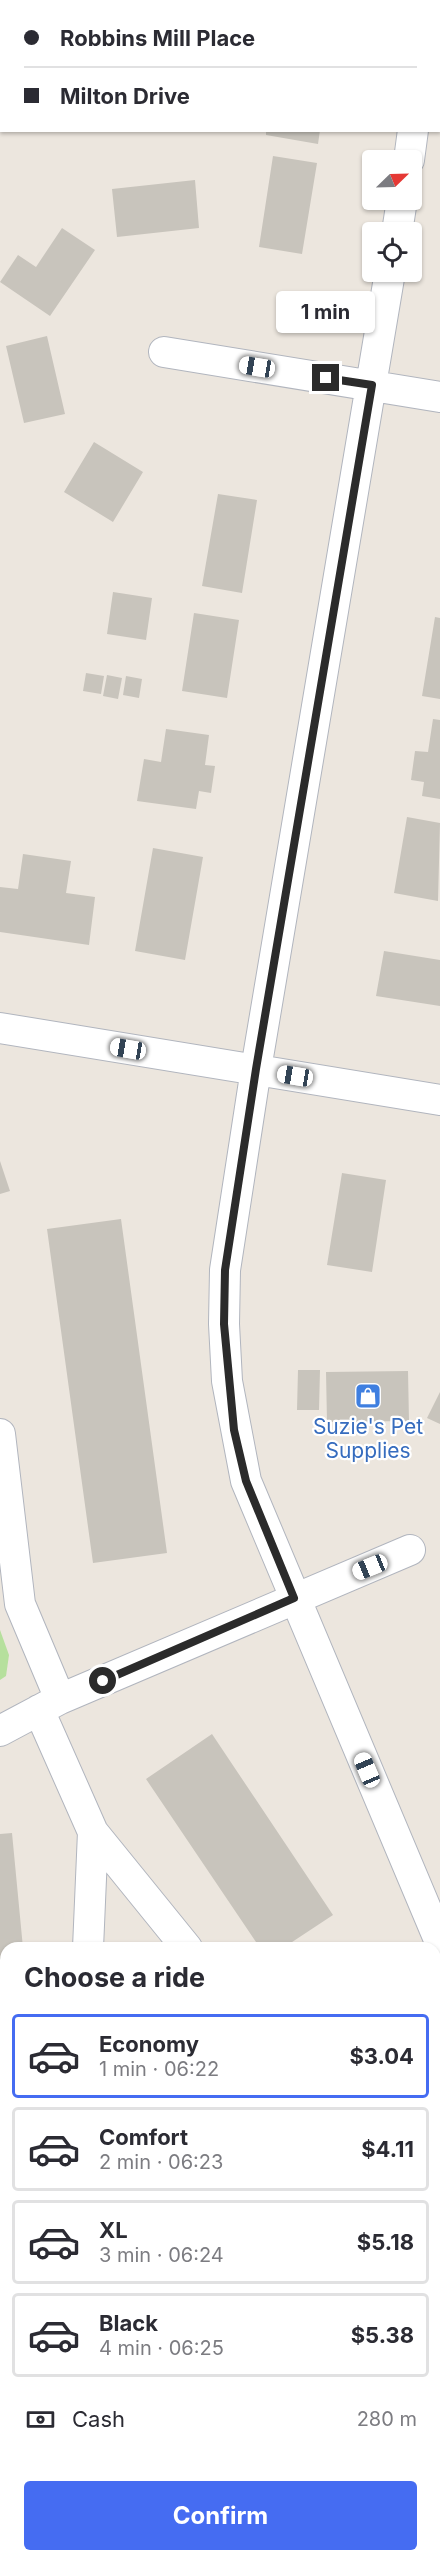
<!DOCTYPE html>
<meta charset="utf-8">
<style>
:root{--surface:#fff;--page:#f7f7f7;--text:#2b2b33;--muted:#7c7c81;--line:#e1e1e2;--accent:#456cf2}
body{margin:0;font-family:Inter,sans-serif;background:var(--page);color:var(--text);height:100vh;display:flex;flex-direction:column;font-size:22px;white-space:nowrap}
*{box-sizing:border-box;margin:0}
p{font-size:20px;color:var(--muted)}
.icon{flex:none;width:33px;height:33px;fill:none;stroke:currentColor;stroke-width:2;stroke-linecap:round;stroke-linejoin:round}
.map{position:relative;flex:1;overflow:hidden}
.panel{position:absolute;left:0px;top:1942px;width:441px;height:620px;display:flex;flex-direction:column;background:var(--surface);border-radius:18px 18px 0 0;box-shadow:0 2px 4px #0004}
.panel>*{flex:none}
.top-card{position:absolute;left:0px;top:0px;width:441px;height:132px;box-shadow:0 2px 4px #0004;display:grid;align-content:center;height:132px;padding:0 24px;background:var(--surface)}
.needle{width:39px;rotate:67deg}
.buttons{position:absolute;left:362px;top:150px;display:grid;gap:12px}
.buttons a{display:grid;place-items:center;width:60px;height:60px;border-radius:6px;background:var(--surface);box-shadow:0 2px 4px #0004;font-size:30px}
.end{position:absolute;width:27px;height:27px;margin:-14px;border:8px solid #2b2b2b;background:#fff;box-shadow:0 0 0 3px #fff}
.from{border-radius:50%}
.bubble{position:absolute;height:42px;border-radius:6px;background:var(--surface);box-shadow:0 2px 4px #0004;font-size:20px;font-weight:700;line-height:42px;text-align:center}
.car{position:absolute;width:18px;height:36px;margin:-18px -9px;border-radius:8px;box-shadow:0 0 4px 2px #0007;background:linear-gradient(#fff 24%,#345 0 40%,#fff 0 76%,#345 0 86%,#fff 0)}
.top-card b{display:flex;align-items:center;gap:21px;height:57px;font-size:22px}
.top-card b+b{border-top:2px solid var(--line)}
.top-card i{width:15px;height:15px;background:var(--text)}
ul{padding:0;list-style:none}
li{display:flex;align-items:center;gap:18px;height:84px;margin:0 12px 9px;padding:0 12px;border:3px solid var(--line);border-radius:6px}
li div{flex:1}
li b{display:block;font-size:22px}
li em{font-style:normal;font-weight:700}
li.selected{border-color:var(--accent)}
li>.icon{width:54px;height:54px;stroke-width:1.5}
h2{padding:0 24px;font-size:27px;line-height:72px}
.pay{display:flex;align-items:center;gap:15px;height:66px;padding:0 24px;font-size:22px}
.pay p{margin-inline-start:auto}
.action{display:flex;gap:12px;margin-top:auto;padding:12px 24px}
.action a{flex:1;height:69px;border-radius:6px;background:var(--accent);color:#fff;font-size:24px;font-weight:700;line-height:69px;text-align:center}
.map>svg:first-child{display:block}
.green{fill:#b6e09d}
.building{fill:#c8c4bc}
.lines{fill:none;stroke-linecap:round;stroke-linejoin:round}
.street-casing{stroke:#b1b5be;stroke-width:32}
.secondary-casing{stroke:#b1b5be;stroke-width:35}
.street{stroke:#fff;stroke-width:30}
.secondary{stroke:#fff;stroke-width:33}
.route{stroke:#2b2b2b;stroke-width:8}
.labels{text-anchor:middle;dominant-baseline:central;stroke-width:4.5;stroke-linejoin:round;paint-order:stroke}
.shop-label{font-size:21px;fill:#366cbe;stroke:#fff}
</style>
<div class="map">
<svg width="440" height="2561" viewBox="0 0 440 2561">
<rect width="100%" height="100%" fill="#ece6de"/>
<path class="green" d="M0,1630L9,1655L6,1676L0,1680Z"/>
<path class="building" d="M266,130H320L318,144L266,135Z
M273,156L317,163L302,254L259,247Z
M195,180L199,228L117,237L112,189Z
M62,228L95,250L50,316L0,282L18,255L36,267Z
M47,336L65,414L24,423L6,346Z
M94,442L143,472L113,522L64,492Z
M218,494L257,500L242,593L202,586Z
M113,592L152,598L146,640L107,634Z
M194,613L239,620L227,698L182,691Z
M435,617L440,618V699L422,696Z
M86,673L104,676L101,694L83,691Z
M107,675L122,678L118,699L103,696Z
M126,676L142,679L139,698L123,695Z
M433,719L440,720V799L422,796L424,782L411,780L415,751L428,752Z
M166,729L209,735L205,765L215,766L211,793L199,791L196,809L137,801L144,759L161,762Z
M407,817L440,823L438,901L394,893Z
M153,848L203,857L185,960L135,951Z
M23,854L71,861L66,893L95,897L89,945L0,932V887L18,889Z
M384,951L440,960V1006L376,996Z
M0,1161L10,1191L0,1194Z
M342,1173L386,1180L372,1272L327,1265Z
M121,1219L167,1553L93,1563L47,1229Z
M298,1370H320L319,1410H297Z
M408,1371L409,1421L327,1422L326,1372Z
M440,1392V1424L427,1418Z
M212,1734L333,1915L283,1948H260L146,1779Z
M12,1833L23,1948H6V2049H0V1834Z
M440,2241V2284L435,2272V2243Z
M6,2420V2483L0,2469V2423Z
M0,2499L6,2513V2554L0,2556Z
M260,2556H284L287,2561H248Z
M337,2556H393L395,2561H339Z"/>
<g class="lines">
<defs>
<path id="street" d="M434,2V0
M409,160L413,130
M397,232L402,200
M390,272L256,1069L225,1270L224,1324L227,1381L246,1481L440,1942
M164,352L440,397
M0,1028L440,1100
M0,1434L20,1604L60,1699
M39,1710L93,1832L187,1948
M0,1731L60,1699L410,1550
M88,1948L93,1832
M435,2456L440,2468"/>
<path id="secondary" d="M435,2132L440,2130
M0,2316L6,2314"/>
</defs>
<use href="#street" class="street-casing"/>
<use href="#secondary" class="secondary-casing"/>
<use href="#street" class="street"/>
<use href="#secondary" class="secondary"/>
</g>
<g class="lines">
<path class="route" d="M103,1681L294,1598L246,1481L234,1430L224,1324L225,1270L256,1069L372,385L326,378"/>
</g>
<defs>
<symbol id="shop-square" viewBox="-11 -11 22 22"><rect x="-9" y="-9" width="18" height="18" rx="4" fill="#3f7fe0" stroke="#fff"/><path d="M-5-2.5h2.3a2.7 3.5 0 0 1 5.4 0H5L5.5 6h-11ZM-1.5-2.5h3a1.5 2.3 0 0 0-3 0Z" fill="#fff"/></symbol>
</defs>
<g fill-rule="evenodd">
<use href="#shop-square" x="353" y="1381" width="30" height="30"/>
</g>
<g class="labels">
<g class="shop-label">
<text x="368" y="1426">Suzie's Pet<tspan x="368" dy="24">Supplies</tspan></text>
</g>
</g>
</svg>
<div class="buttons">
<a><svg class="needle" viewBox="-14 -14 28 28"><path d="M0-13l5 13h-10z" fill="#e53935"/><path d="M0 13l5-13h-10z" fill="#7c7c81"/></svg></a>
<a><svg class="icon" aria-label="locate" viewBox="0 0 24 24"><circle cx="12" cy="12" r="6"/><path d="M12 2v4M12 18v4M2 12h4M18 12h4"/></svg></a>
</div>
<i class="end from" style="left:103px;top:1681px"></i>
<i class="end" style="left:326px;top:378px"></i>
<div class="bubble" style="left:276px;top:291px;width:99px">1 min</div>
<i class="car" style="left:257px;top:367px;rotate:279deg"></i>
<i class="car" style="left:128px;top:1049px;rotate:280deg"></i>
<i class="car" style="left:295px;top:1076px;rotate:279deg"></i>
<i class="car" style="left:370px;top:1567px;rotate:248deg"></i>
<i class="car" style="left:367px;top:1770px;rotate:337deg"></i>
<div class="top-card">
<b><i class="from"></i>Robbins Mill Place</b>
<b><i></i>Milton Drive</b>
</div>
<section class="panel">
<h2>Choose a ride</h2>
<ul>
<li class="selected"><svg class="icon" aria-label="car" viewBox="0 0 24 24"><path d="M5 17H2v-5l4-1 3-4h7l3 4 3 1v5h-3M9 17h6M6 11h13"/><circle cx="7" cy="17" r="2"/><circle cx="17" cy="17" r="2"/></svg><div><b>Economy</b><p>1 min · 06:22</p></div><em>$3.04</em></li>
<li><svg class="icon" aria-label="car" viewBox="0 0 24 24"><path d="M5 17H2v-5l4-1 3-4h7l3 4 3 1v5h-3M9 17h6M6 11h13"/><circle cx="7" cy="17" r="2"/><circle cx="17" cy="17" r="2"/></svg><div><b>Comfort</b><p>2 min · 06:23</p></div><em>$4.11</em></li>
<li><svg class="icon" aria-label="car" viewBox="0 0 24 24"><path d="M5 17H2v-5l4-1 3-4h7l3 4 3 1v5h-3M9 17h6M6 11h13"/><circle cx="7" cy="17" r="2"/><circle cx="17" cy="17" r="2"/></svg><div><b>XL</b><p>3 min · 06:24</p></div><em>$5.18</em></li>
<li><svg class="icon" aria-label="car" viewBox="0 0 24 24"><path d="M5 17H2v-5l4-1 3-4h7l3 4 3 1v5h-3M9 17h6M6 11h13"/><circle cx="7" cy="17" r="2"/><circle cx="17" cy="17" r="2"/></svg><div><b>Black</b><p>4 min · 06:25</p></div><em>$5.38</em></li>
</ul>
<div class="pay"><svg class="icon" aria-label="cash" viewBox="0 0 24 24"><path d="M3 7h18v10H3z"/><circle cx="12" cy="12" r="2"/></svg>Cash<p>280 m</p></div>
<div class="action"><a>Confirm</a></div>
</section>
</div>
